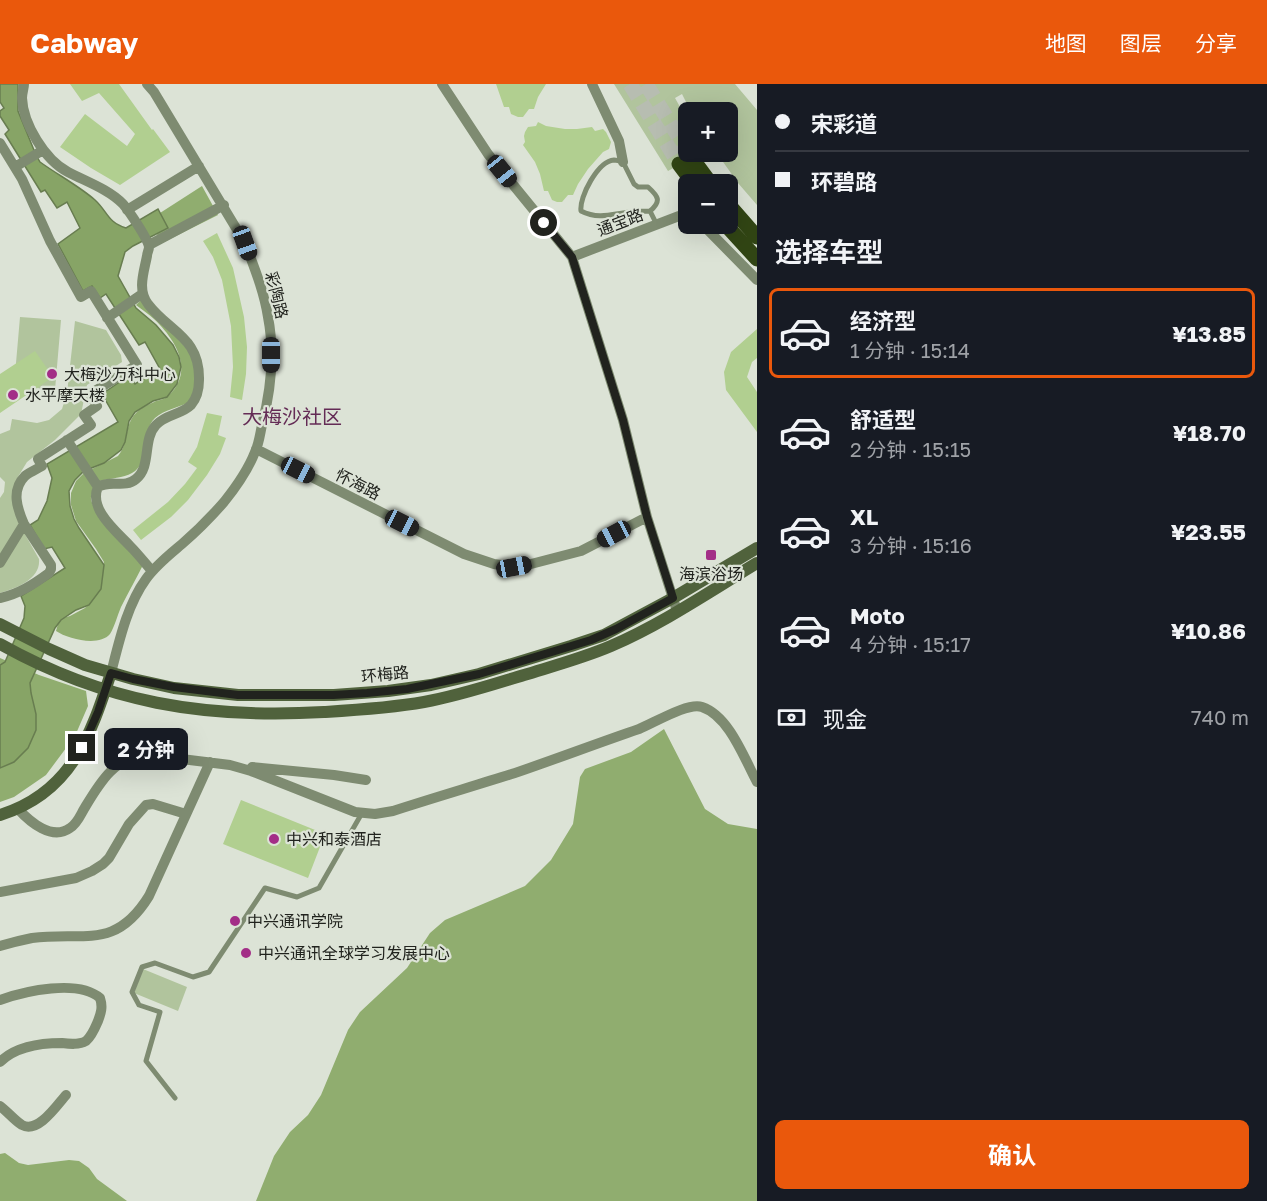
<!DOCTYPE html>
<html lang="zh">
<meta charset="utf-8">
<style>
:root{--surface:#171b24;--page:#242831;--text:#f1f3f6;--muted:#9ea1a6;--line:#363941;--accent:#ea580c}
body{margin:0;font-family:"Golos Text","Noto Sans SC",sans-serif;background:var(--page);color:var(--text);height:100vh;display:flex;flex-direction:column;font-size:22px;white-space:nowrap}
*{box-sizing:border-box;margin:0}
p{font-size:20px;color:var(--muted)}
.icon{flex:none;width:33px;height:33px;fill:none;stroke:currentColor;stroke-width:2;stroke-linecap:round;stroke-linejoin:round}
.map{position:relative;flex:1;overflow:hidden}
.side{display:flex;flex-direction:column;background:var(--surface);width:510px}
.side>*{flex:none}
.banner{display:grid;align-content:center;height:132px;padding:0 18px;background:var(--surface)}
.tools{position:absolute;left:678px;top:18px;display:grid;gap:12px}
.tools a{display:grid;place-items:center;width:60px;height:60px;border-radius:9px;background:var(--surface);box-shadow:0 6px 24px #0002;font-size:30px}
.end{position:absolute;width:27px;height:27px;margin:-14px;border:8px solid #21231e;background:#fff;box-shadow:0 0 0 3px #fff}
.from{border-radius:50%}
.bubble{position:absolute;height:42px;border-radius:9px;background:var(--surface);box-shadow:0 6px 24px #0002;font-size:20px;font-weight:700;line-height:42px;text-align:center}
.car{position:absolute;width:18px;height:36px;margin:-18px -9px;border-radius:8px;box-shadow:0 0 4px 2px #0007;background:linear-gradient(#222 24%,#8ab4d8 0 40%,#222 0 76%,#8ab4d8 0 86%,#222 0)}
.banner b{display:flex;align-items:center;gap:21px;height:57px;font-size:22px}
.banner b+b{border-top:2px solid var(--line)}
.banner i{width:15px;height:15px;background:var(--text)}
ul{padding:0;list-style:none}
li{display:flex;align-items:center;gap:18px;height:90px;margin:0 12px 9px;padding:0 6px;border:3px solid transparent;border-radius:9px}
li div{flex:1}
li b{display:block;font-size:22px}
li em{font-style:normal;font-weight:700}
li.on{border-color:var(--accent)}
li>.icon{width:54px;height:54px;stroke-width:1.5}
h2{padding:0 18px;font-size:27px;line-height:72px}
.pay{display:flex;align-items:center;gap:15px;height:66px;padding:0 18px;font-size:22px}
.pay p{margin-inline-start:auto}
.action{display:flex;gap:12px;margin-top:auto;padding:12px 18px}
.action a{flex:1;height:69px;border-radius:9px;background:var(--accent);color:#fff;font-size:24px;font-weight:700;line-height:69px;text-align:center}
header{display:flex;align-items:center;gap:36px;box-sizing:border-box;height:84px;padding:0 30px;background:var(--accent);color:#fff}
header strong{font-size:28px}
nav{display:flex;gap:33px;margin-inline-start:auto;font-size:21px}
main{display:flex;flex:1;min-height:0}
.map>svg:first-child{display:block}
.green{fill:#b1c49d}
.forest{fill:#90ad6f}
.water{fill:#87a466;stroke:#687d50;stroke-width:1.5}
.building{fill:#b1cf90}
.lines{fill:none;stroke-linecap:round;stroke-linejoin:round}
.primary-tunnel{stroke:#b7bdb1;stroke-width:15;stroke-dasharray:15 8;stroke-linecap:butt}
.lane{stroke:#7e8b71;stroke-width:5}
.street{stroke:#7e8b71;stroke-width:10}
.secondary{stroke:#50623c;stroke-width:12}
.primary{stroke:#314514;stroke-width:15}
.route{stroke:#21231e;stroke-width:8}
.poi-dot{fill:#a32e87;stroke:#dce3d6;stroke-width:2}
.labels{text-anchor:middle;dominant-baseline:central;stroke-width:4.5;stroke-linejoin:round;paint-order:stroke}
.street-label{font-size:16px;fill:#21231e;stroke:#dce3d6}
.poi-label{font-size:16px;fill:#21231e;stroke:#dce3d6;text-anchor:start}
.quarter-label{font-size:20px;fill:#642b55;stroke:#dce3d6}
</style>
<header>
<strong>Cabway</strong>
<nav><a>地图</a><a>图层</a><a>分享</a></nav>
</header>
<main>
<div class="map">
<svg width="757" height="1117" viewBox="0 0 757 1117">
<rect width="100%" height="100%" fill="#dce3d6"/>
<path class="green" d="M614,0H735L757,26V121L738,99L716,68H728V28H691L682,10L675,14L688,37V68H701L668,87Z
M20,233L61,236L55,306L14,302Z
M75,237L106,246L121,271L122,278L87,301L81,330L55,356L27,378L16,396L18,438L39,475C41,495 17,504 0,509V414L4,408L5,398L0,393V350L10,346L12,335L37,339L49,336L62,325L67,309Z
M143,885L187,903L178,927L134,909Z"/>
<path class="forest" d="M202,102L218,131L160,160L157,150L168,144L160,129Z
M141,216L191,269L197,296L190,318C179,323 164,326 155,334C140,348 151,379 132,389C123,394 111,394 100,397C97,402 92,408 91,413C89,427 133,469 143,481C136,495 128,509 121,523C118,530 114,544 110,550C99,563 68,555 56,547L58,540L63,534L70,532L85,524L96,511L102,498L104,478L96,465L76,437L71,421V409L76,397L84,389L118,372C129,359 124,341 136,329C140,324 150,320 156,317C160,316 165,315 168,312C195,287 176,256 154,235C149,230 142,226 136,221Z
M0,574L39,591L86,607L88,622L75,652L46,691L14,713L0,718Z
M664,645L705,725L728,740L757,745V1117H256L274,1072L290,1048L308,1031L321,1011L348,946L360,928L407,884L430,849L445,836L525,802L551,776L573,740L580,693L585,685L631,668Z
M5,1069L19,1079L28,1081L69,1076L79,1077L89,1084L97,1095L127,1117H0V1070Z"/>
<path class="water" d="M0,0H18V27L36,71L40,78C58,91 79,102 95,116C108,128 107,138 126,144L158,125L168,144L133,162L125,168L118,192L136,224L156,241L173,261L179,273L181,283L177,300L167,313L153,317L135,328L129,337L125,358L121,366L104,379L84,387L75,396L69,407L70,422L74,435L79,444L104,481L101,505L89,521L76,526L61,536L55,544L30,599L31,609L36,630V646L28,664L14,678L0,684V581L5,578L24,534L25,522L21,512L65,484L52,463L44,465L30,441L38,436L47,417L52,394L47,380L118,338L102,310L130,291L135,300L160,285L145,258L139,261L106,210L100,214L92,202L83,207L58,160L80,144L67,118L57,124L45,106L41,108L5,50L9,46L0,32V27L4,24L0,18Z"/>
<path class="building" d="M70,0H119L152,46L153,45L170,68L120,101L91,84L60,63L85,30L127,62L135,50L99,9L82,17Z
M496,0H546L538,13L534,25H529L523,33H518L511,30L509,23H504Z
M538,38L546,42L565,45H577L592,43L595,47L603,45L606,48L611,58L609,65L603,68L588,85L578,100L573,111H568L562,118H557L552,116L548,107H544L540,90L535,78L523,61L525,58L524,52L525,48L528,43L536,42Z
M217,149L233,184L244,233L247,263L246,290L242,316L230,313L233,283L231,242L222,196L213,173L203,157Z
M757,245V274L752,278L747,293L757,308V348L726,306L724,288L731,268Z
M35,267L53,293L0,329V290Z
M207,329L222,332L218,351L226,354L220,370L207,391L188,416L171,433L141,456L133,446L168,418L185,400L197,384L188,378L197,363Z
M241,716L325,750L308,794L223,760Z"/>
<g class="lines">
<path class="primary-tunnel" d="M630,0L679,80
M646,0L691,73"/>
<path class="lane" d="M650,127C643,127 637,127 630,128C612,130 599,136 581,127C579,113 598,77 614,76C617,76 620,77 623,78L634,100L638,103H648C658,112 662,117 650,127L657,141
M175,1014L146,977L160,928L139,921L132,908L142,883L155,879L193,893L209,888L265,804L297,813L319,804L362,729"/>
<path class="street" d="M24,0C24,4 22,9 22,14C23,40 45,76 68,88C87,98 108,105 123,120C129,127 148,155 149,163C149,166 147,169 147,172C144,188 137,206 148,220C169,248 200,253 199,296C199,304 197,314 191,321C181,331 166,330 156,341C142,356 152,382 136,395C124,405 111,395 98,403L67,356
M442,0L488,70L572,173L623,336L647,433L677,527
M592,0L619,57L623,78
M0,59L22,95L50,157L81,213L91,207L137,281L90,310L97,322L84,331L91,341L38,375L42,382C37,385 30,388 25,392C11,406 17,424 24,440L51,481V485L49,489C34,500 19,510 0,514
M15,83L43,66
M127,126L199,82
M702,140L757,196
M149,161L224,121
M572,173L679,132H688
M107,234L142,210
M256,365L464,470L494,480L514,483L531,480L581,467L647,433
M98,403C88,425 117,448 130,462C138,470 145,479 152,487
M0,479L24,440
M111,589C119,558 127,521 146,495C156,481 169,471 182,460C197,447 211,433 224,418C236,403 248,386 255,368C259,360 260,350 262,341C271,306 275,269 268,233C264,207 254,183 245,159L154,8L147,0
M252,683L334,691L366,696
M18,725C30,738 52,757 70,744C77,740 80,732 84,725C99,700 115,671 149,671L230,681L251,687L355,728L375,730L393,727C433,714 474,702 515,689C556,675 598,659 639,645C654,639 688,618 702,623C729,632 744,674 757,698
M0,808L76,794L92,787L103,780L109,774L129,740L146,721L153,720L186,730
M0,862C10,859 22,856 32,854C84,847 115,867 149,812L210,678
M0,916C25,907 78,895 100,914C103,923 101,929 98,937C95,944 92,952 86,957C79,961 70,960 62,959C41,959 16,962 0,978
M0,1022C7,1027 14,1036 22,1041C38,1050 57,1021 66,1011"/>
<path class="secondary" d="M0,540L49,565L85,581L133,595L174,604L238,611H334L388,607L431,601L479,590L571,562L604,551L673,514L757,464
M0,560C105,619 205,635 324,628C357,626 391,624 424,618C458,612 491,601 524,591C553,582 583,574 611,562C662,540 709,508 757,479
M0,731C71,709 90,653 111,589"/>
<path class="primary" d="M691,73L711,100
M679,80L694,100
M728,120L757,153
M725,140L757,175"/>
</g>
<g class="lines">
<path class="route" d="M82,664L98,628L111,589L133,595L174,603L238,611H333L367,609L407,605L479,590L591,556L616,545L673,514L647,433L623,336L572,173L544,139"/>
</g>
<g class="poi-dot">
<circle cx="52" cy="290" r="6"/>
<circle cx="13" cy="311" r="6"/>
<rect x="705" y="465" width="12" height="12" rx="3"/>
<circle cx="274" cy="755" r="6"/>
<circle cx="235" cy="837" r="6"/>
<circle cx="246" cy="869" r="6"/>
</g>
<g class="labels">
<g class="street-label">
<text transform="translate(620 138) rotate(-21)">通宝路</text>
<text transform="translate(277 211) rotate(76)">彩陶路</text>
<text transform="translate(358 400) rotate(27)">怀海路</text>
<text transform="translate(385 590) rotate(-6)">环梅路</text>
</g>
<g class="poi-label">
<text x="64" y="290">大梅沙万科中心</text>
<text x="25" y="311">水平摩天楼</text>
<text x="711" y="490" text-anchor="middle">海滨浴场</text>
<text x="286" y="755">中兴和泰酒店</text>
<text x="247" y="837">中兴通讯学院</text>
<text x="258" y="869">中兴通讯全球学习发展中心</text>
</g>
<g class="quarter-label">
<text x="292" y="332">大梅沙社区</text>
</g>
</g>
</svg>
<div class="tools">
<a>+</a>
<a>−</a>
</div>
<i class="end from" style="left:544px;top:139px"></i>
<i class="end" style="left:82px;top:664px"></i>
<div class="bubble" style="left:104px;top:644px;width:84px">2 分钟</div>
<i class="car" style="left:502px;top:87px;rotate:141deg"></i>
<i class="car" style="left:245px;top:159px;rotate:160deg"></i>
<i class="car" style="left:271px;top:271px;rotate:180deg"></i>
<i class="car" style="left:298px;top:386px;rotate:117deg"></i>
<i class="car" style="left:402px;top:439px;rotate:117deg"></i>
<i class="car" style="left:614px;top:450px;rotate:242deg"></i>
<i class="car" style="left:514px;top:483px;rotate:79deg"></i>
</div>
<section class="side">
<div class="banner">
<b><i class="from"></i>宋彩道</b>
<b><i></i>环碧路</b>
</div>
<h2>选择车型</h2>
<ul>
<li class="on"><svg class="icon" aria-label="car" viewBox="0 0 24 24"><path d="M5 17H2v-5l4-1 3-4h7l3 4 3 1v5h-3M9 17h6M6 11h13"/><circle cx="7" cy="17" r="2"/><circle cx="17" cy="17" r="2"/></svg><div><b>经济型</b><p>1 分钟 · 15:14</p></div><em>¥13.85</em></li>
<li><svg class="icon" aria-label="car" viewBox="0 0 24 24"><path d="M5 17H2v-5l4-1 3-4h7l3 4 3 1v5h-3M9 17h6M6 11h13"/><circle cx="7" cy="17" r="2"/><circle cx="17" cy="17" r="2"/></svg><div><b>舒适型</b><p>2 分钟 · 15:15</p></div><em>¥18.70</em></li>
<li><svg class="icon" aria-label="car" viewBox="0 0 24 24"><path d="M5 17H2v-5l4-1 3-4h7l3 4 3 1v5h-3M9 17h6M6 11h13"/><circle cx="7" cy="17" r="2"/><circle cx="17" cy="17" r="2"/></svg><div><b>XL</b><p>3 分钟 · 15:16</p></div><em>¥23.55</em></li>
<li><svg class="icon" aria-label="car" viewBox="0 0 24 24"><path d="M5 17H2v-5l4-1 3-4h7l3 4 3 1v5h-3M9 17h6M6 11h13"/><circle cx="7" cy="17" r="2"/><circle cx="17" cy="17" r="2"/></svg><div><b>Moto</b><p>4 分钟 · 15:17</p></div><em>¥10.86</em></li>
</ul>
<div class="pay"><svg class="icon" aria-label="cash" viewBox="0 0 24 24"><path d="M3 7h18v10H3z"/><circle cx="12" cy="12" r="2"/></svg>现金<p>740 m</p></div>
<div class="action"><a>确认</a></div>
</section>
</main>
